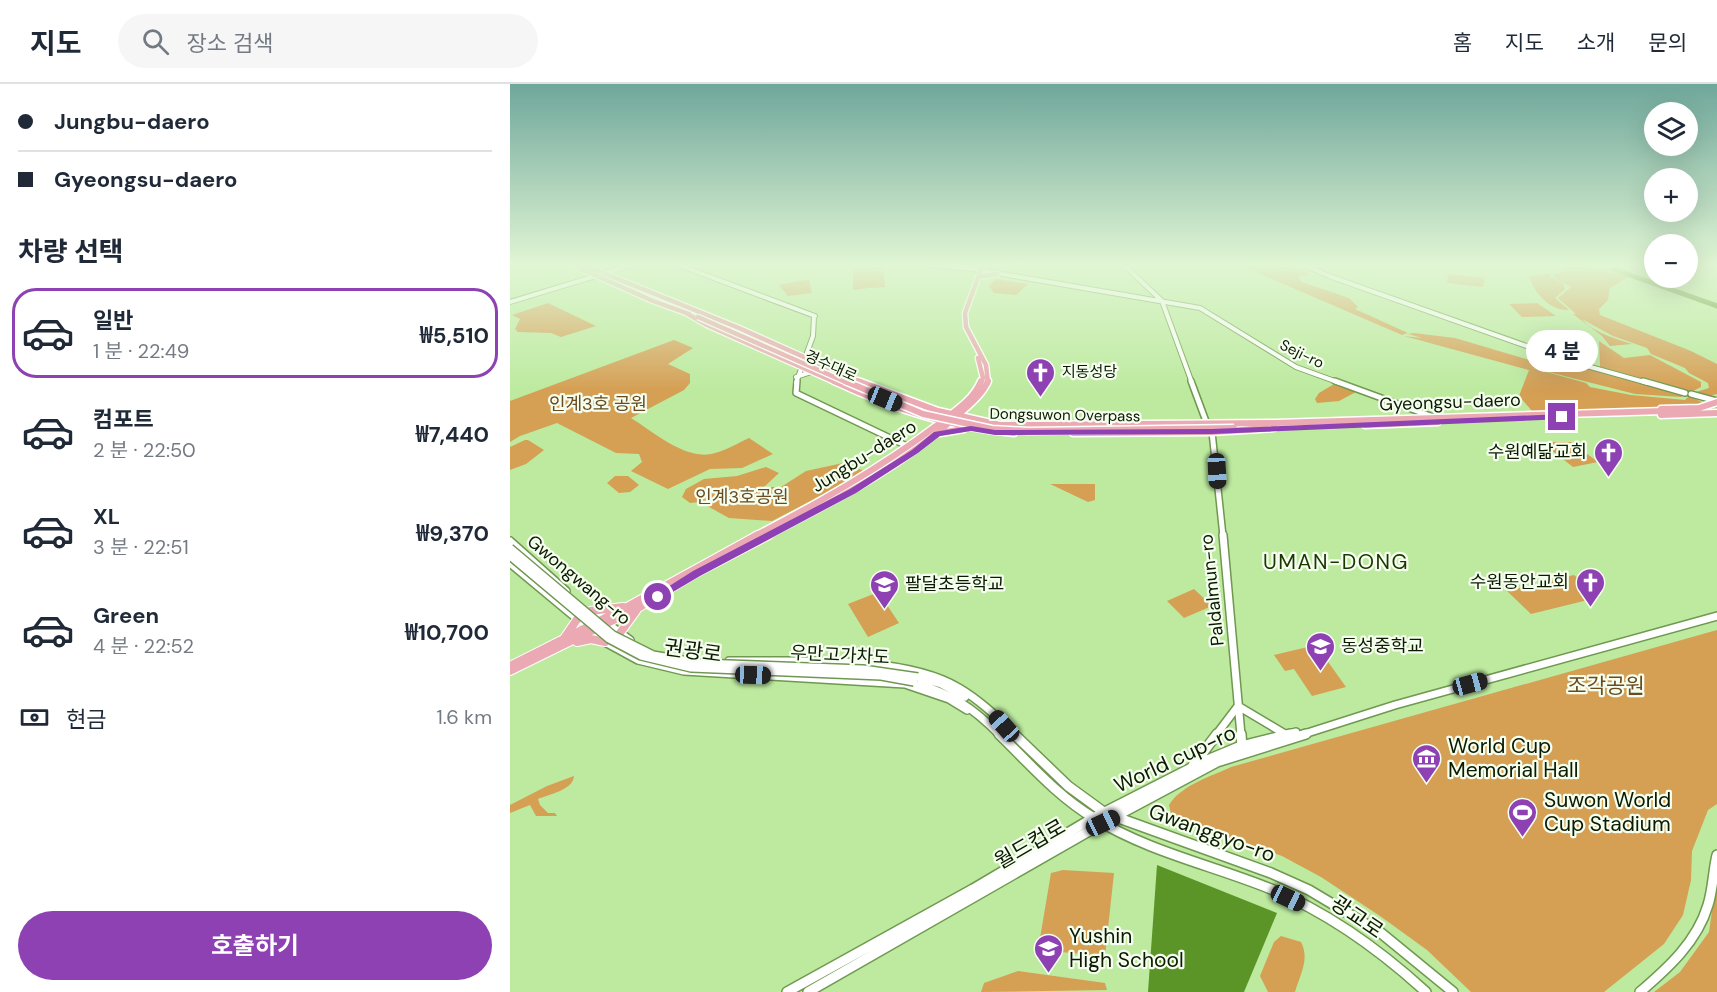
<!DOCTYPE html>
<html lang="ko">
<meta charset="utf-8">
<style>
:root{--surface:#fff;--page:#f6f6f7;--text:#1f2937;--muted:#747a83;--line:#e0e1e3;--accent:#8d41b2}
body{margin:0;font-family:"DM Sans","Noto Sans KR",sans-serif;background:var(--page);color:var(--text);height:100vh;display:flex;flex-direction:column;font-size:22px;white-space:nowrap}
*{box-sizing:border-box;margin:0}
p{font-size:20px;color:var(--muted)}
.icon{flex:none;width:33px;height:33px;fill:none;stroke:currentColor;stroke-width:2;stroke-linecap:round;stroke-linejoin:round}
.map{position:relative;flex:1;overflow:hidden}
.details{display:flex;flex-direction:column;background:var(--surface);width:510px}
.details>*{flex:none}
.hud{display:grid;align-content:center;height:132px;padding:0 18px;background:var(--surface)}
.tools{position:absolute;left:1134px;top:18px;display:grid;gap:12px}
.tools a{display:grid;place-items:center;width:54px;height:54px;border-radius:50%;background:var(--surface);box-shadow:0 6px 24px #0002;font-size:30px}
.end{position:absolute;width:27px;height:27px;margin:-14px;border:8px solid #8d41b2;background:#fff;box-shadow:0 0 0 3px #fff}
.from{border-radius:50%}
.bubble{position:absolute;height:42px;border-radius:21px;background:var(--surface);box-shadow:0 6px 24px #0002;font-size:20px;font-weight:700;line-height:42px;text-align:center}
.car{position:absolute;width:18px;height:36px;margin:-18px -9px;border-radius:8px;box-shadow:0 0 4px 2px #0007;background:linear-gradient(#222 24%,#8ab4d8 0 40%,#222 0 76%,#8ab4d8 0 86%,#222 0)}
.hud b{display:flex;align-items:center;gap:21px;height:57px;font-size:22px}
.hud b+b{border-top:2px solid var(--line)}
.hud i{width:15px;height:15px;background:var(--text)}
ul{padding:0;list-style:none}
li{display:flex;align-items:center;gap:18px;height:90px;margin:0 12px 9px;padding:0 6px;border:3px solid transparent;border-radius:24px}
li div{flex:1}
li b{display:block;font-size:22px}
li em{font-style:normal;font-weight:700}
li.selected{border-color:var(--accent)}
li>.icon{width:54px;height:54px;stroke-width:1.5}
h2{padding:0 18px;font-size:27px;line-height:72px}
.pay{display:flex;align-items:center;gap:15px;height:66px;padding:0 18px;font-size:22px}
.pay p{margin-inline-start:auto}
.cta{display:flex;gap:12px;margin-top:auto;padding:12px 18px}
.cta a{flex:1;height:69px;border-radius:36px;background:var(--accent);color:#fff;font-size:24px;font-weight:700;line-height:69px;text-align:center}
header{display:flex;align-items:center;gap:36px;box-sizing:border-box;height:84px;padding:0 30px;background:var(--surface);border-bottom:2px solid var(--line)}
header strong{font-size:28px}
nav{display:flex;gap:33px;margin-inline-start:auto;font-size:21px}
.search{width:420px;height:54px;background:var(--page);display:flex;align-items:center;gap:15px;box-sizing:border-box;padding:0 21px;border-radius:33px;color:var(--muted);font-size:22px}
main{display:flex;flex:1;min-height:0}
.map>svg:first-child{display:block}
.green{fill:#d59f54}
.water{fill:#5b9427}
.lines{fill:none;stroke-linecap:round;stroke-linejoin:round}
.river{stroke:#5b9427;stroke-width:5}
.primary-tunnel{stroke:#a2cb87;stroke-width:6;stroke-dasharray:6 3;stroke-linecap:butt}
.secondary-far3-casing{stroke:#6f9850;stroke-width:6}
.secondary-far2-casing{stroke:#6f9850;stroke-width:8}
.secondary-far1-casing{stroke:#6f9850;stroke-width:10}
.secondary-casing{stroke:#6f9850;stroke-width:12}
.primary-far2-casing{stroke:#fff;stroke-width:7}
.primary-far1-casing{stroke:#fff;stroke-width:9}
.primary-casing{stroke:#fff;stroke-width:10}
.secondary-far3{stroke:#fff;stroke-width:4}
.secondary-far2{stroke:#fff;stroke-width:5}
.secondary-far1{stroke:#fff;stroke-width:7}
.secondary{stroke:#fff;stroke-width:9}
.primary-far2{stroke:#ebaab3;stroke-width:4.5}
.primary-far1{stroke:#ebaab3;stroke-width:6}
.primary{stroke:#ebaab3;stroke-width:8}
.secondary-bridge-casing{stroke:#6f9850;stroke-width:10;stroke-linecap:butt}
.primary-bridge-far1-casing{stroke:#fff;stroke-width:7;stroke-linecap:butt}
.primary-bridge-casing{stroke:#fff;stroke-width:9;stroke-linecap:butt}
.secondary-bridge{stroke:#fff;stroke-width:7}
.primary-bridge-far1{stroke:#ebaab3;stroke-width:4.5}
.primary-bridge{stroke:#ebaab3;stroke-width:6}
.route{fill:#8d41b2}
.labels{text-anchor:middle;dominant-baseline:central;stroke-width:4.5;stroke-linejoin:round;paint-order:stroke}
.far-street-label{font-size:15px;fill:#0b1a00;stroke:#f5feef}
.far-poi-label{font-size:15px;fill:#0b1a00;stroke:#f5feef;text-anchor:start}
.street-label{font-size:18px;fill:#0b1a00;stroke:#f5feef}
.park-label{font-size:18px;fill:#6a4b20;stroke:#f5feef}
.poi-label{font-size:18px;fill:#0b1a00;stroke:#f5feef;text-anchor:end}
.quarter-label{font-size:21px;letter-spacing:1.5px;fill:#1b3700;stroke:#f5feef}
.near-street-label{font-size:21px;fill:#0b1a00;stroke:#f5feef}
.near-park-label{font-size:21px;fill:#6a4b20;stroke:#f5feef}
.near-poi-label{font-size:21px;fill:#0b1a00;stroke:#f5feef;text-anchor:start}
</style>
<header>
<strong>지도</strong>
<div class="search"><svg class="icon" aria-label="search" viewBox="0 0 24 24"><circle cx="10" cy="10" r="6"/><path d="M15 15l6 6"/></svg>장소 검색</div>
<nav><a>홈</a><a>지도</a><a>소개</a><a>문의</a></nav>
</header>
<main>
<section class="details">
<div class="hud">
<b><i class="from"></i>Jungbu-daero</b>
<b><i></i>Gyeongsu-daero</b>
</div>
<h2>차량 선택</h2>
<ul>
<li class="selected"><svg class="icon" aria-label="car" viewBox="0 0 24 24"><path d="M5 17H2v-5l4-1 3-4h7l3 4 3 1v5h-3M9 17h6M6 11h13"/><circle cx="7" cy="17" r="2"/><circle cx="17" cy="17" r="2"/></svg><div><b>일반</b><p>1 분 · 22:49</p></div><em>₩5,510</em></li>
<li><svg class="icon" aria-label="car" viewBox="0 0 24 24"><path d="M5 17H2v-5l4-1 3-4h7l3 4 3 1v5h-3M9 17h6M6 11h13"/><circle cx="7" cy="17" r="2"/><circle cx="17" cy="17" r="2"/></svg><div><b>컴포트</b><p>2 분 · 22:50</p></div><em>₩7,440</em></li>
<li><svg class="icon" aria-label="car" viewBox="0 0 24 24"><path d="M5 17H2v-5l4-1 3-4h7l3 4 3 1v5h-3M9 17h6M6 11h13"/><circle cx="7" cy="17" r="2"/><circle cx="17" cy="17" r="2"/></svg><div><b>XL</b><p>3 분 · 22:51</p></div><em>₩9,370</em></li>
<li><svg class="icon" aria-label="car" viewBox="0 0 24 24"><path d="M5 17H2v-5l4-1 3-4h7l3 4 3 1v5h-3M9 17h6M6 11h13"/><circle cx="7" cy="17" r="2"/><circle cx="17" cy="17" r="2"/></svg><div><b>Green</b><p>4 분 · 22:52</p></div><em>₩10,700</em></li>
</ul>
<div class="pay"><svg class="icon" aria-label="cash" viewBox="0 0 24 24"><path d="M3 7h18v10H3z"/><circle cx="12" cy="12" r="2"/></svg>현금<p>1.6 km</p></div>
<div class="cta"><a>호출하기</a></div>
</section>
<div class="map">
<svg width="1207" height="908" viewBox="0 0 1207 908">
<rect width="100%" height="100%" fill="#bdea9f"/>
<path class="green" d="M727,180L738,182L733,180H766L796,188L800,191L788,192L792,198L839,214L848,223L845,225L898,249L892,251Z
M1064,181L1120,192L1100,204L1098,216L1089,225L1090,231L1181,267L1207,280V310L1199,312L1186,308L1199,304L1198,299L1179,289L1175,284L1141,270L1137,264L1103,252L1072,235C1082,248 1106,255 1122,260L1100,262L1092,252L1063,230H1066L1048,214L1061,203L1043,193L1045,189L1040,191L1041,193L1053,199L1055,205L1045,214L1059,226C1040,227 1024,209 1019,192L1053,188L1050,186Z
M373,182L375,203L360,204L359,201V204L343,206V185Z
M938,190L975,194L973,203L937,199Z
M299,195L302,209L278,212L269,201Z
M486,195L518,200L506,211L484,209L479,202Z
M38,219L86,242L51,253L41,249L8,248L5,245L10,235L2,231Z
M1027,219L1046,232L1012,233L999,220Z
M904,249L945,254L1026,278L1033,270L1172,311L1178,307L1090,283L1089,257L1114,274L1140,271L1191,298V303L1171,313L1125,310L1015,282L1076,299L1080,303L1121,311L1175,316L1179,312L1196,320L1176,323L1022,327L1009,312L1019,286L894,252L912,254L898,250Z
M164,256L183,264L158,280L180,290V299L174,306L121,334C144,348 177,378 205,369C217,366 228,359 239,354L263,370L232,384L200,385L158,405L121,387L132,378L129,370L106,369L47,339L10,352L0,358V317Z
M824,300L846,308L829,317L807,319L805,315L809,309Z
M15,356H18L34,366L16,380L0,386V363Z
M1031,358H1061L1088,378L1063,383Z
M333,379L357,388L262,437L219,434L190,418L180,419L172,413L176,405L194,395L227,392L256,383L269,389L254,403H271L296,387Z
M105,392H118L129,401L120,408L109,409L97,399Z
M540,400H585V416L578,418Z
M1064,491L1090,513L1021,530L997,507Z
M684,505L702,522L674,534L657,517Z
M366,509H369L389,539L358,553L338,520Z
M1207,546V720L1198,726L1182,767L1181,796L1173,831L1154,860L1094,908H961L917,866L870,832L811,793L772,772L662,734L659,721C671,701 702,692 721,683Z
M806,561L836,603L802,612L784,585L775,587L764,571Z
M64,692C63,706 40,710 28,715L30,721L38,729H45L47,732H26L20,721L0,729V721L37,702Z
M553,786L604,789L595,872L528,866L541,789Z
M1207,792V908H1144L1170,888L1199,848Z
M771,852L791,858C800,875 790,891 785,908H758L750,892L764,858Z
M508,887L595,899L597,906L471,908L474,899Z"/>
<path class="water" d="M647,781L767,829L734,908H638Z"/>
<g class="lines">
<path class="river" d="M1103,185L1207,222"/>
<path class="primary-tunnel" d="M1188,327L1207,323"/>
<defs>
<path id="secondary-far3" d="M166,180L305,232
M407,180L463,185L690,224L786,283L830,299
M613,180L652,217L682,299
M792,180L819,192L1059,277L1138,299
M0,218L125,180
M286,293L304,287
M286,299L303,252L304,233"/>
<path id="secondary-far2" d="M287,297L286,309L399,363
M681,297L697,340
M825,297L926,334
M1133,297L1175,309
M1181,310L1207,317
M702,348L713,452"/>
<path id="secondary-far1" d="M713,451L731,651
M0,457L56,507
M0,479L95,558L128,576L174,587L395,600L439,615L457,626
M80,527L120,556
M219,577C285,578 392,570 449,604C471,617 488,634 506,651
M408,593L431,600L455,613
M404,598C443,611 461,622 490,651
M706,651L728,622L775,650
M774,651L786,648
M791,651L885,621L1207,532"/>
<path id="secondary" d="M489,650C519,679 547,712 584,734C639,768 702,781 761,805C819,829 870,866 916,908
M504,650L558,702L595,729L761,789L799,806L871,849L943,908
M731,650L732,664
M682,683L707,650
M277,908L463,805L583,734L695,677L731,662L780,650
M298,908L593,739L707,678L796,650
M1130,908C1158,884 1187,858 1198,821C1203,805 1203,788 1207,771"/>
<path id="primary-far2" d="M60,180L143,217L179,230
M71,180L229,244L352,299
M473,180L455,229L456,243L476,281L478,299
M468,193L487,190
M176,229L197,241L327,299
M468,274L473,294L471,299"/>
<path id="primary-far1" d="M324,297C382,324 440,344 504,349
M348,297L428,327L490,341L766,339L1154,327
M1151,325L1189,324L1207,318
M1151,331L1207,329
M855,341L928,338
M430,349L454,345
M563,349L702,348L764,344
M245,452C308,419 369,385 426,342C442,329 463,317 471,297
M256,452C325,416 390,384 448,331C459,321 472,311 478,297"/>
<path id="primary" d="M80,527L113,523
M110,549L126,527
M55,553L68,534
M67,558L81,555L95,558
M0,582L119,522L248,451
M0,587L128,524L186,489L259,451"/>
</defs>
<use href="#secondary-far3" class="secondary-far3-casing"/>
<use href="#secondary-far2" class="secondary-far2-casing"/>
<use href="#secondary-far1" class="secondary-far1-casing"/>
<use href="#secondary" class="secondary-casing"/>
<use href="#primary-far2" class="primary-far2-casing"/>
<use href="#primary-far1" class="primary-far1-casing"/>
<use href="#primary" class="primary-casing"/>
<use href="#secondary-far3" class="secondary-far3"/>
<use href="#secondary-far2" class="secondary-far2"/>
<use href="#secondary-far1" class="secondary-far1"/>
<use href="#secondary" class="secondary"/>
<use href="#primary-far2" class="primary-far2"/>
<use href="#primary-far1" class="primary-far1"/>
<use href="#primary" class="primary"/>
<defs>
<path id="secondary-bridge" d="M0,464L103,551L143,571L190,579L353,585L408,593
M0,472L99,555L131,572L181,584L371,592L404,598"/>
<path id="primary-bridge-far1" d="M188,233L338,299"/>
<path id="primary-bridge" d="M335,297L413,330L482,345L518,347L724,344"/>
</defs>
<use href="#secondary-bridge" class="secondary-bridge-casing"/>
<use href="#primary-bridge-far1" class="primary-bridge-far1-casing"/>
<use href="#primary-bridge" class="primary-bridge-casing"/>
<use href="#secondary-bridge" class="secondary-bridge"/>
<use href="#primary-bridge-far1" class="primary-bridge-far1"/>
<use href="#primary-bridge" class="primary-bridge"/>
</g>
<linearGradient id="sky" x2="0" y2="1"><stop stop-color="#6fa79b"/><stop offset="0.59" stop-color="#e1f6d4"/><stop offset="1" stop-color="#e1f6d4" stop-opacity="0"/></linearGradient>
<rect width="1207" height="307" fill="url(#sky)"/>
<path class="route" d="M1052,330L1056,333L1055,335L702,350L485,351L461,347L430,352L408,369L346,409L190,492L151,515L148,516L142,513L183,487L340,405L402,366L424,348L461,342L485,346L702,345Z"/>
<defs>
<symbol id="church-pin" viewBox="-11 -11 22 30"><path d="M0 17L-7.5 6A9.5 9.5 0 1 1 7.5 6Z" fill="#8d41b2" stroke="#f5feef"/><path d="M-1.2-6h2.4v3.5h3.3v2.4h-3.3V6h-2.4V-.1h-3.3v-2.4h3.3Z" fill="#fff"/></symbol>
<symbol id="school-pin" viewBox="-11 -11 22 30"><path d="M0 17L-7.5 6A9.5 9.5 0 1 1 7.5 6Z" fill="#8d41b2" stroke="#f5feef"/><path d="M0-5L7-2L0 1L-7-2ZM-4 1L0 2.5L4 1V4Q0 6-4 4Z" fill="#fff"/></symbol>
<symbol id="museum-pin" viewBox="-11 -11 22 30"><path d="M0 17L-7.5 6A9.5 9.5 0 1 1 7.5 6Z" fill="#8d41b2" stroke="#f5feef"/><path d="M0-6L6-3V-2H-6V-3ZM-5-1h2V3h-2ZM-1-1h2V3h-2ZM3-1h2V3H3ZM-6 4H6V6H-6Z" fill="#fff"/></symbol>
<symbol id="stadium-pin" viewBox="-11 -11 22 30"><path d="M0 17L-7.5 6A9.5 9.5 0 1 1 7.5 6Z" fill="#8d41b2" stroke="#f5feef"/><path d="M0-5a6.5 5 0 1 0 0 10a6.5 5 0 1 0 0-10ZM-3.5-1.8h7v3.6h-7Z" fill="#fff"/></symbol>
</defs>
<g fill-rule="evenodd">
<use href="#church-pin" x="514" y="272" width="33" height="45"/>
<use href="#church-pin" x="1082" y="352" width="33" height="45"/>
<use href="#church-pin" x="1064" y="482" width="33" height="45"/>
<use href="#school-pin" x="358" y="484" width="33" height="45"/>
<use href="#school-pin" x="794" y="546" width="33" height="45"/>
<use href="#museum-pin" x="900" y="658" width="33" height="45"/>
<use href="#stadium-pin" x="996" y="712" width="33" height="45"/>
<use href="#school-pin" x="522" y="848" width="33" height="45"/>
</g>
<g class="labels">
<g class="far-street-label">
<text transform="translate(792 270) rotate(26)">Seji-ro</text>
<text transform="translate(321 282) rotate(24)">경수대로</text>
<text transform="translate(555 331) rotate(1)">Dongsuwon Overpass</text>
</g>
<g class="far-poi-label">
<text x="552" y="288">지동성당</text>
</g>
<g class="street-label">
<text transform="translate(940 318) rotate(-2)">Gyeongsu-daero</text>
<text transform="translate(354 372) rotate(-32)">Jungbu-daero</text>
<text transform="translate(69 496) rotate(40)">Gwongwang-ro</text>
<text transform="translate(702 506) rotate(-96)">Paldalmun-ro</text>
<text transform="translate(330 571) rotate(3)">우만고가차도</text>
</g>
<g class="park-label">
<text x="88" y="320">인계3호 공원</text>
<text x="232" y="413">인계3호공원</text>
</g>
<g class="poi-label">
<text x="1077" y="368">수원예닮교회</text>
<text x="1059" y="498">수원동안교회</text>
<text x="395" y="500" text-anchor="start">팔달초등학교</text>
<text x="831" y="562" text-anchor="start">동성중학교</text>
</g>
<g class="quarter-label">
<text x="826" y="478">UMAN-DONG</text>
</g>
<g class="near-street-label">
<text transform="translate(183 567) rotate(8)">권광로</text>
<text transform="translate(665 675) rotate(-25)">World cup-ro</text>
<text transform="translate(702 749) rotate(20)">Gwanggyo-ro</text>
<text transform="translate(520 760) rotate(-30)">월드컵로</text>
<text transform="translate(847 833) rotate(34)">광교로</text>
</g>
<g class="near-park-label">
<text x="1096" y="602">조각공원</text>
</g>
<g class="near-poi-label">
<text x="938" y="662">World Cup<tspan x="938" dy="24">Memorial Hall</tspan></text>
<text x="1034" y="716">Suwon World<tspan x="1034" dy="24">Cup Stadium</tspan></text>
<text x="559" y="852">Yushin<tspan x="559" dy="24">High School</tspan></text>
</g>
</g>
</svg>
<div class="tools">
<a><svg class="icon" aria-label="layers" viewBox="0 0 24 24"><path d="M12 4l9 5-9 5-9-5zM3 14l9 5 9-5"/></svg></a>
<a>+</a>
<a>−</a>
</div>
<i class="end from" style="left:148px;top:513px"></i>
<i class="end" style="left:1052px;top:333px"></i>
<div class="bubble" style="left:1016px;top:246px;width:72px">4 분</div>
<i class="car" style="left:375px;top:315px;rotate:112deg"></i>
<i class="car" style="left:707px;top:387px;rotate:177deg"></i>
<i class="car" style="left:243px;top:591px;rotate:92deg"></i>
<i class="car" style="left:960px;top:600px;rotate:75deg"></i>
<i class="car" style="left:494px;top:642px;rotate:318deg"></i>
<i class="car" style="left:593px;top:739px;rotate:65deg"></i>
<i class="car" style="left:778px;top:814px;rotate:115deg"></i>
</div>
</main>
